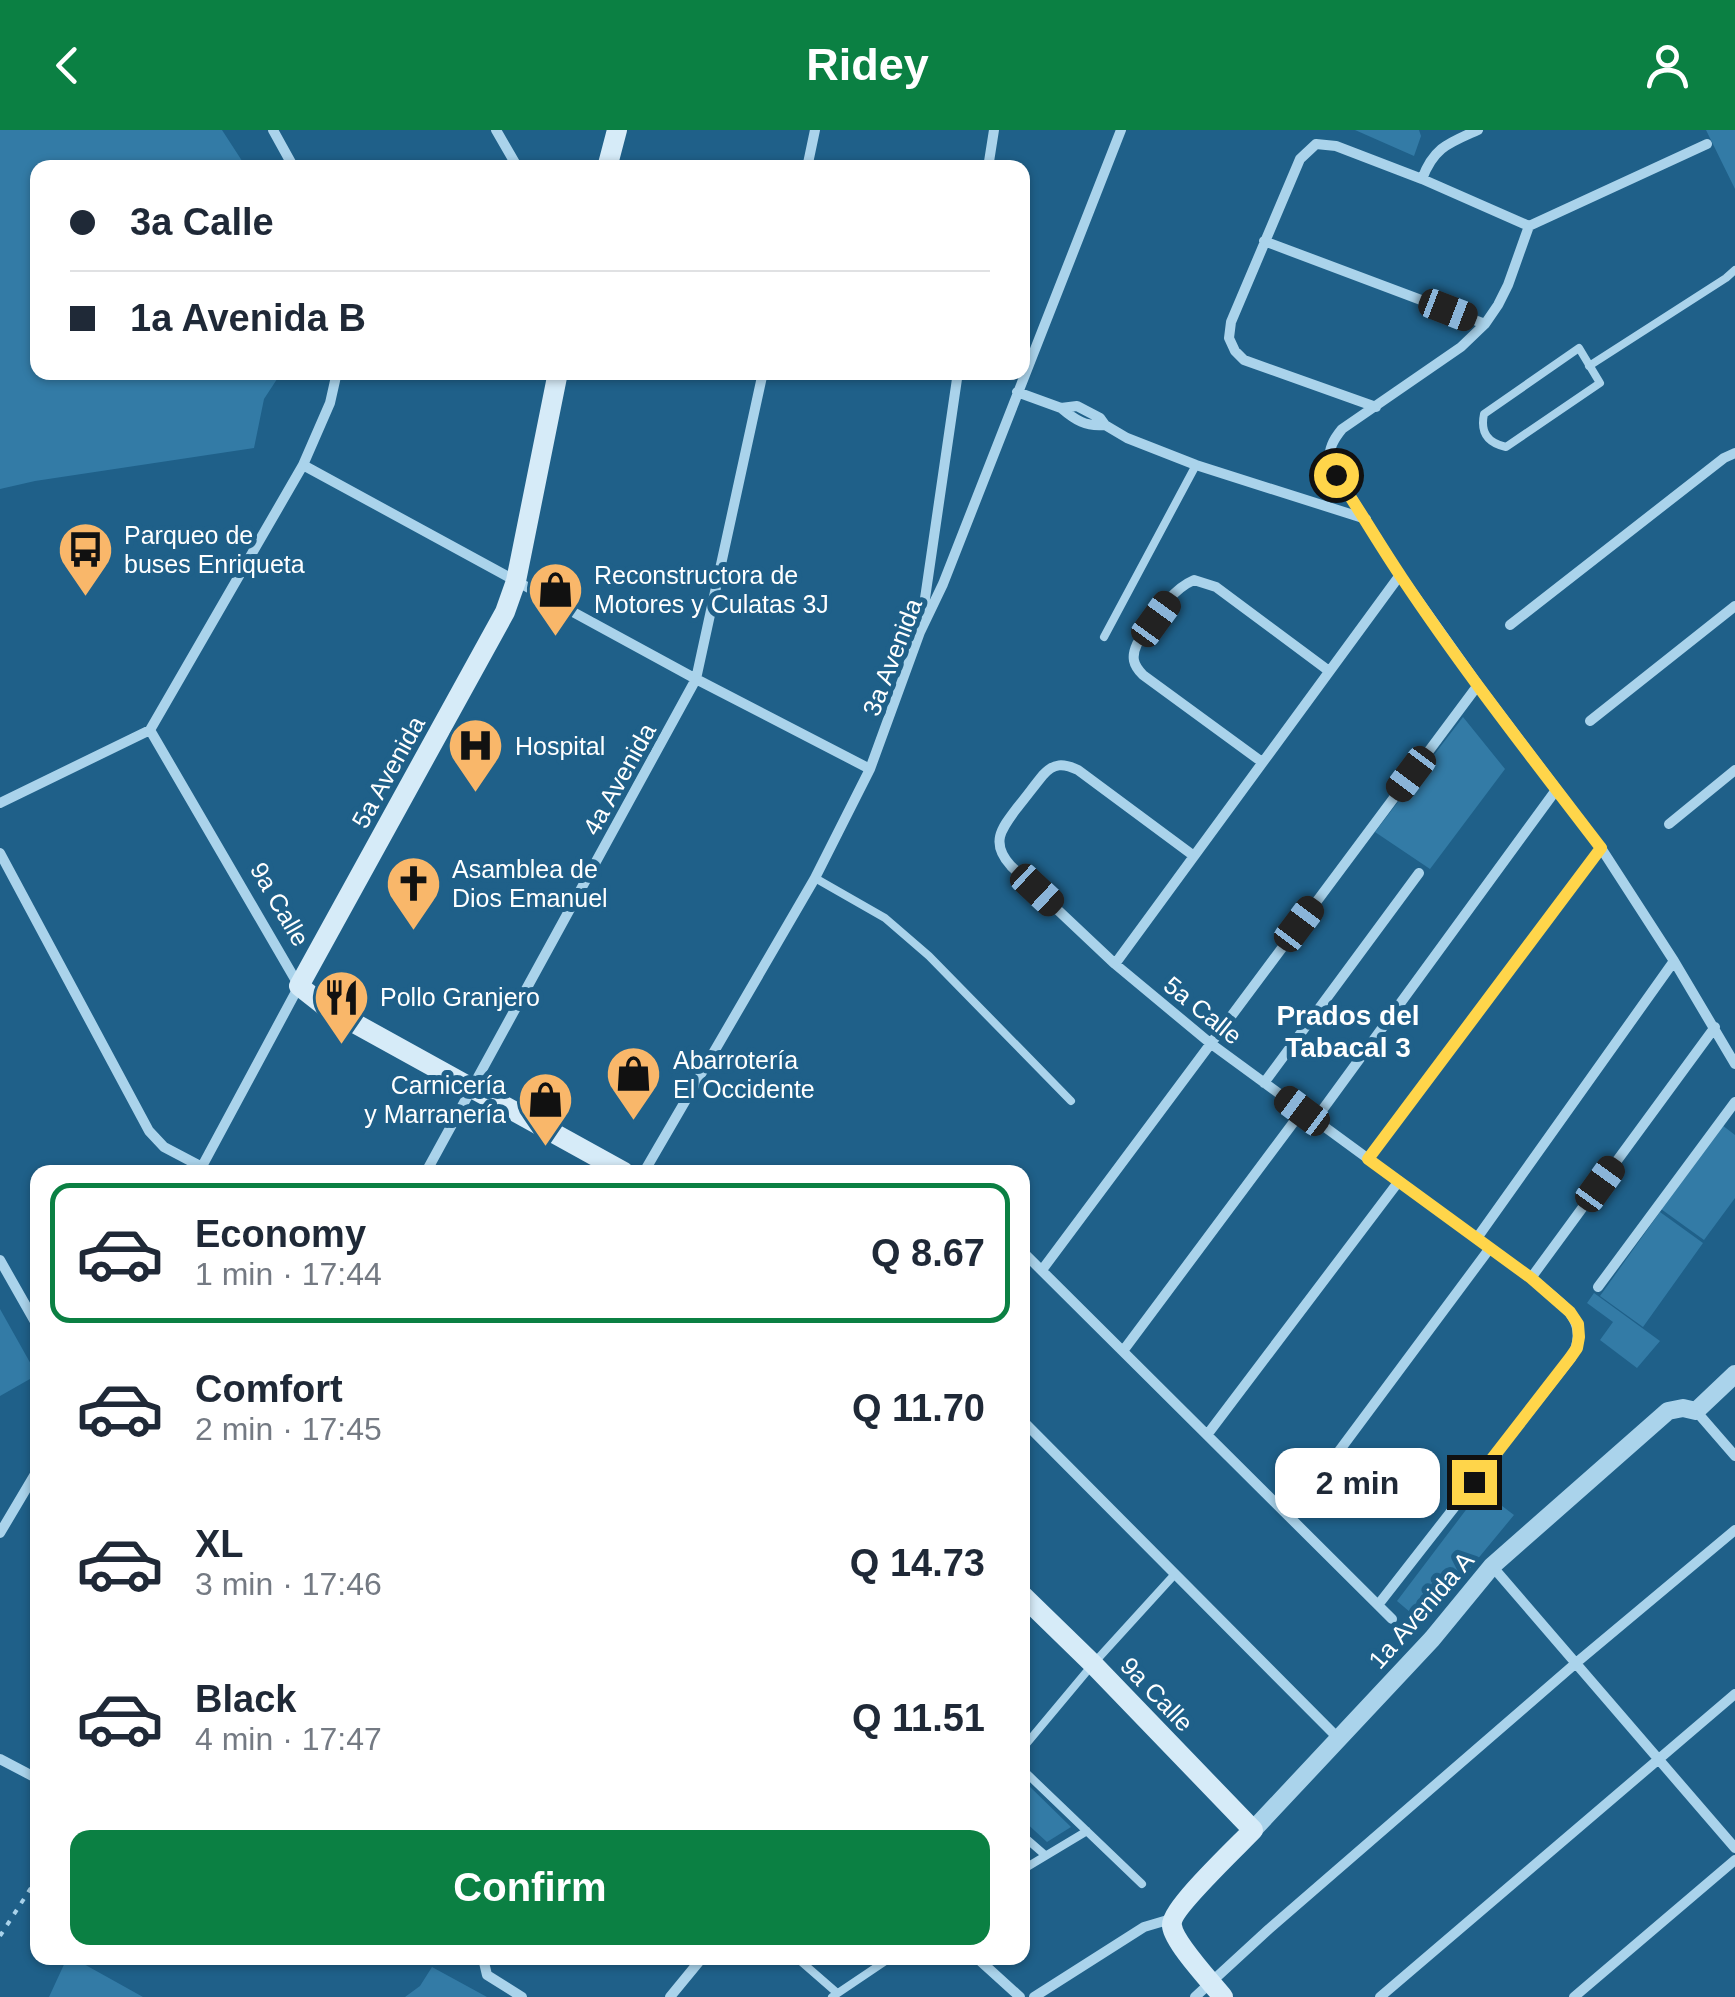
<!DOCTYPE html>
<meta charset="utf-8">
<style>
:root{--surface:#fff;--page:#f6f6f7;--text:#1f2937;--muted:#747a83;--line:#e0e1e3;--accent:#0b8043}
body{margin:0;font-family:Arial,sans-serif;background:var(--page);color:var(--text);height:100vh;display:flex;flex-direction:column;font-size:38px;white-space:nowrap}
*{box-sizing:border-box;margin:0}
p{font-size:32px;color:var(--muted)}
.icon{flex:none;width:55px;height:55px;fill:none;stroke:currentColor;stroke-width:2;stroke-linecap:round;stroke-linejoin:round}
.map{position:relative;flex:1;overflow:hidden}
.drawer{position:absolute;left:30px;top:1035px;width:1000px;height:800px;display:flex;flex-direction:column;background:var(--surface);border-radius:20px;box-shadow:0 2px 8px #0004}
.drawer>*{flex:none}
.banner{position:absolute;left:30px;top:30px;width:1000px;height:220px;border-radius:20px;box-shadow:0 2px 8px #0004;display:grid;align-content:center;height:220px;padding:0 40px;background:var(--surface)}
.end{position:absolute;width:45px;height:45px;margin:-22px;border:12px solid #ffd54a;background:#111;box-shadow:0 0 0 5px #111}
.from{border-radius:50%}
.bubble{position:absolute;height:70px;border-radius:20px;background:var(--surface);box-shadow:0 2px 8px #0004;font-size:32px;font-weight:700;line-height:70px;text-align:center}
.car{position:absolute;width:30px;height:60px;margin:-30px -15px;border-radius:12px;box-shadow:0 0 8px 2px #0007;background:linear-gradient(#222 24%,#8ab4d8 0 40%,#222 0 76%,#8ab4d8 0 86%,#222 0)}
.banner b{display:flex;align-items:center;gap:35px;height:95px;font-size:38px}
.banner b+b{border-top:2px solid var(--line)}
.banner i{width:25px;height:25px;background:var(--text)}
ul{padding:18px 0 0;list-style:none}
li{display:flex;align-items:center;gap:30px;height:140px;margin:0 20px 15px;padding:0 20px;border:5px solid transparent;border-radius:20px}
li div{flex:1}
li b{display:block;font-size:38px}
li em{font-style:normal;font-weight:700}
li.current{border-color:var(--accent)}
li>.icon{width:90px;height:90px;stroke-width:1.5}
.primary-button{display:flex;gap:20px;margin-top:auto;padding:20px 40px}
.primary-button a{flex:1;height:115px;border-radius:20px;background:var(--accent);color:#fff;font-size:40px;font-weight:700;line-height:115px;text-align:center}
header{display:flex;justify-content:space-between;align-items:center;height:130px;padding:0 40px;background:var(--accent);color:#fff;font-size:45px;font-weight:700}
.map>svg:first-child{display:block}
.green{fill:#337ba6}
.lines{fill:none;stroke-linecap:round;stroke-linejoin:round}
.path{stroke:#aad3eb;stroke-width:4;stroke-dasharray:5 8;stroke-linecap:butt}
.service{stroke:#aad3eb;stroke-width:8}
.minor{stroke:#aad3eb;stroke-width:10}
.tertiary{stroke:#aad3eb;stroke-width:18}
.secondary{stroke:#d6ebf8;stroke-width:20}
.route{stroke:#ffd54a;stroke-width:12}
.labels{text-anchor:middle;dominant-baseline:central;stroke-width:10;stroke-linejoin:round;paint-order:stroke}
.poi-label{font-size:25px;fill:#fff;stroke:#1f6089;text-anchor:start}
.street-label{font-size:25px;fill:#fff;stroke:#1f6089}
.neighbourhood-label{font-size:28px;font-weight:bold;fill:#fff;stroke:#1f6089}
</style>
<header><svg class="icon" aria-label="back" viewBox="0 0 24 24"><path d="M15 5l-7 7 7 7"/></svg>Ridey<svg class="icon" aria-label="person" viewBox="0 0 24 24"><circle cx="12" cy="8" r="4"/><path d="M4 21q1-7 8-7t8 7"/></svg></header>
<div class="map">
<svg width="1735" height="1867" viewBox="0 0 1735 1867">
<rect width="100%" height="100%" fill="#1f6089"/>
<path class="green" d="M0,0H222L246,37L38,38V242L281,243L264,269L254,318L35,351L0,359Z
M1355,0H1419L1421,6L1414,26Z
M1706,0H1735V59Z
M1463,587L1505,639L1430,739L1375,702Z
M1722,995L1735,1005V1068L1704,1110L1661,1079Z
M1660,1082L1703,1113L1643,1197L1600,1166Z
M1594,1163L1660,1211L1637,1238L1600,1210L1613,1192L1587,1173Z
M0,1179L37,1245L0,1266Z
M1481,1360L1514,1385L1424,1494L1397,1471Z
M1023,1650L1071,1697L1047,1712L1023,1690Z
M67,1828H73L143,1867H49Z
M432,1837L487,1867H405L420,1856Z"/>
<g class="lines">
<path class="path" d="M0,1806L38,1747"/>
<path class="service" d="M1579,218L1600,253L1506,317C1488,313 1480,303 1484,284Z
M1589,236L1726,148L1735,140
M1104,507L1196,335
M815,748L885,788L929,826L1071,971
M1022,1619L1093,1534L1175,1444
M1022,1639L1142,1754
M1022,1705L1045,1725
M1022,1740L1087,1701
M797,1828L836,1862
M832,1867L890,1828"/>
<path class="minor" d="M273,0L294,38
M496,0L518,38
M1707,14L1529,96L1508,155L1498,175L1485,194L1461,217L1342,299C1333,310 1329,318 1329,332L1400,445L1478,555L1601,718L1674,831L1735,934
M807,38L815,0
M988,38L994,0
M1422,49C1434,17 1449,13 1478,0
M1264,111L1485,194
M1017,262L1061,278L1077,276L1100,288L1105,295L1127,308L1196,335L1366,389
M1376,277L1244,230L1235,221L1229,208L1231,192L1300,29L1316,14L1336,16L1422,49L1529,96
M1061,278C1075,290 1086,297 1105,295
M303,335L696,549L870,639
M922,489L958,242
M1510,495L1724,328L1735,323
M1590,591L1735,476
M150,600L299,856L199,1042
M1262,632L1143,545C1133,535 1131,527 1137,514C1153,492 1168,461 1194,450L1216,457L1329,541
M0,673L150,600L303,335L330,273L337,242
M1669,694L1735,640
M0,723L149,1001L164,1017L202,1037
M1194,726L1078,640C1063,633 1054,633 1043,645C1034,656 1026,667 1017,678C1001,699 990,713 1011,736L1115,834L1210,913L1531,1148C1557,1171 1593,1189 1571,1228L1378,1475
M1115,834L1400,445
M1264,953L1419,743
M1315,990L1556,660
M1368,1029L1601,718
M426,1042L696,549L763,242
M644,1042L815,748L870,639L920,502L943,454L1121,0
M1477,1108L1674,831
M1022,1121L1392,1489
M0,1130L38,1197
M1042,1140L1478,555
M1531,1148L1715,897
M1598,1157L1735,972
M1123,1221L1302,981
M1696,1281L1735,1326
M1022,1290L1338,1608
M1207,1305L1399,1051
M1290,1387L1490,1118
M0,1403L38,1339
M1492,1436L1735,1718
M0,1629L38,1649
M483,1828L487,1845L522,1867
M977,1828L1020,1867
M670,1867L702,1828
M1034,1867L1144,1797L1171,1789
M1195,1867L1269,1799L1576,1533L1735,1400
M1380,1867L1735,1564
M1574,1867L1735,1730"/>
<path class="tertiary" d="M1253,1700L1432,1509L1492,1436L1668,1281L1683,1278L1696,1281L1735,1244"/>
<path class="secondary" d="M607,38L617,0
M558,242L516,451L505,482L299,856L327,878L624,1042
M1022,1465L1093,1534L1253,1700C1239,1715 1169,1780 1172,1796C1174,1813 1211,1852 1223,1867"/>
</g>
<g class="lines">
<path class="route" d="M1336,345C1359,379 1379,414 1402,448C1464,541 1533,629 1601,718L1368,1029L1531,1148L1570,1182L1578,1194L1579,1207L1577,1218L1570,1228L1474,1352"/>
</g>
<defs>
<symbol id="bus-pin" viewBox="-11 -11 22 30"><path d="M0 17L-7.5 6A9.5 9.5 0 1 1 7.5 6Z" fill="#f9b76a" stroke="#1f6089"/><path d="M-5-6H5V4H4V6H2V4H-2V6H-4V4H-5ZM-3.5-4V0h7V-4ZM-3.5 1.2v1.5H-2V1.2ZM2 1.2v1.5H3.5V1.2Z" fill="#111"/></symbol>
<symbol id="shop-pin" viewBox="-11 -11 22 30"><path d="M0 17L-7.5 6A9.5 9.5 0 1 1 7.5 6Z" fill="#f9b76a" stroke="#1f6089"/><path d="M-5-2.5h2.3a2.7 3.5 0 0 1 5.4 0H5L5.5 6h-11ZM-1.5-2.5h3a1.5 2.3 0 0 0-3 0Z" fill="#111"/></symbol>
<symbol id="hospital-pin" viewBox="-11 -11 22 30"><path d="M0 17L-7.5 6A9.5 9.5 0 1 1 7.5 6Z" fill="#f9b76a" stroke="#1f6089"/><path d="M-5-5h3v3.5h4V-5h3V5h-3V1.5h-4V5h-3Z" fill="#111"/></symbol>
<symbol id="church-pin" viewBox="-11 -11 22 30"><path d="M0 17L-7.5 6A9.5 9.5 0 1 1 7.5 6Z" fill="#f9b76a" stroke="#1f6089"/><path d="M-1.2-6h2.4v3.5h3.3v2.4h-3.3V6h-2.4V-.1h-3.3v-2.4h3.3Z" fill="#111"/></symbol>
<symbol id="restaurant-pin" viewBox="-11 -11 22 30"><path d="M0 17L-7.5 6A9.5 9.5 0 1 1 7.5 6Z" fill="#f9b76a" stroke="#1f6089"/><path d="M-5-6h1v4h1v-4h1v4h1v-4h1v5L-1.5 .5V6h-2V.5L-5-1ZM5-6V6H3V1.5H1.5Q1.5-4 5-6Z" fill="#111"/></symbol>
</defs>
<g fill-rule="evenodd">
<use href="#bus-pin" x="54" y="388" width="63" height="86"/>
<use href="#shop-pin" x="524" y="428" width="63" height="86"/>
<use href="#hospital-pin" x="444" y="584" width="63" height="86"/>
<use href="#church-pin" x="382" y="722" width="63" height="86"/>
<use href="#restaurant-pin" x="310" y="836" width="63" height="86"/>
<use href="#shop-pin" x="602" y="912" width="63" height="86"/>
<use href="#shop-pin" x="514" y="938" width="63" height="86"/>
</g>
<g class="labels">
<g class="poi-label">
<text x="124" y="405">Parqueo de<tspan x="124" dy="29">buses Enriqueta</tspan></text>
<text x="594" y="445">Reconstructora de<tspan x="594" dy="29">Motores y Culatas 3J</tspan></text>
<text x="515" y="616">Hospital</text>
<text x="452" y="739">Asamblea de<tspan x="452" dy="29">Dios Emanuel</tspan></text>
<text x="380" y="867">Pollo Granjero</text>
<text x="673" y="930">Abarrotería<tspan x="673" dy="29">El Occidente</tspan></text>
<text x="506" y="955" text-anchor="end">Carnicería<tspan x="506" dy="29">y Marranería</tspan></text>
</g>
<g class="street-label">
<text transform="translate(892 527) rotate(-69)">3a Avenida</text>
<text transform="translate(388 642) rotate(-61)">5a Avenida</text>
<text transform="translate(619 649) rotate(-61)">4a Avenida</text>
<text transform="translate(280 774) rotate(60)">9a Calle</text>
<text transform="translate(1203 880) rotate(39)">5a Calle</text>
<text transform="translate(1421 1480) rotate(-49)">1a Avenida A</text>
<text transform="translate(1157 1564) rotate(46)">9a Calle</text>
</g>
<g class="neighbourhood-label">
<text x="1348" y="885">Prados del<tspan x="1348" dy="32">Tabacal 3</tspan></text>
</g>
</g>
</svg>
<i class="end from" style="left:1336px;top:345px"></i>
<i class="end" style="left:1474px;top:1352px"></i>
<div class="bubble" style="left:1275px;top:1318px;width:165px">2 min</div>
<i class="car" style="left:1448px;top:180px;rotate:111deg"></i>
<i class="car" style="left:1156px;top:489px;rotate:36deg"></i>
<i class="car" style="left:1411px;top:644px;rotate:217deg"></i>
<i class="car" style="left:1037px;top:760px;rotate:133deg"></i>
<i class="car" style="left:1299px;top:794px;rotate:37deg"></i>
<i class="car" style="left:1302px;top:981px;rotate:307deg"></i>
<i class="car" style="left:1600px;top:1054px;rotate:36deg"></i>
<div class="banner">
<b><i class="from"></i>3a Calle</b>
<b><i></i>1a Avenida B</b>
</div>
<section class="drawer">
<ul>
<li class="current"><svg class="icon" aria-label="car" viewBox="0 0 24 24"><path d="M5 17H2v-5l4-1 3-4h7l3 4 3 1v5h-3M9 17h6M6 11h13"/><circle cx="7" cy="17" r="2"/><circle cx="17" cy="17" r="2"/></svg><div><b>Economy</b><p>1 min · 17:44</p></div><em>Q 8.67</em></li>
<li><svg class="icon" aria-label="car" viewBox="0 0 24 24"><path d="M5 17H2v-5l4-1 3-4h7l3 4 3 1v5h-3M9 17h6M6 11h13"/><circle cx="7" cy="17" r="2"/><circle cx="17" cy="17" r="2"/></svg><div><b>Comfort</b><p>2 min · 17:45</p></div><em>Q 11.70</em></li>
<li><svg class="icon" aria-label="car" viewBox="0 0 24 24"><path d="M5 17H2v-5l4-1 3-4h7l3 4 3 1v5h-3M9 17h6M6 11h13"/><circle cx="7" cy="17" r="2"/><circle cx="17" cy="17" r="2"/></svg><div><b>XL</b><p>3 min · 17:46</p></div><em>Q 14.73</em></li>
<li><svg class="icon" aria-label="car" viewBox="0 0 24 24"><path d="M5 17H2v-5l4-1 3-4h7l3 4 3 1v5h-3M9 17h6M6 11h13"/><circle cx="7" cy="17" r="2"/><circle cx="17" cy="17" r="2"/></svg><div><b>Black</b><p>4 min · 17:47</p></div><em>Q 11.51</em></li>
</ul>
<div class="primary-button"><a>Confirm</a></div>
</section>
</div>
